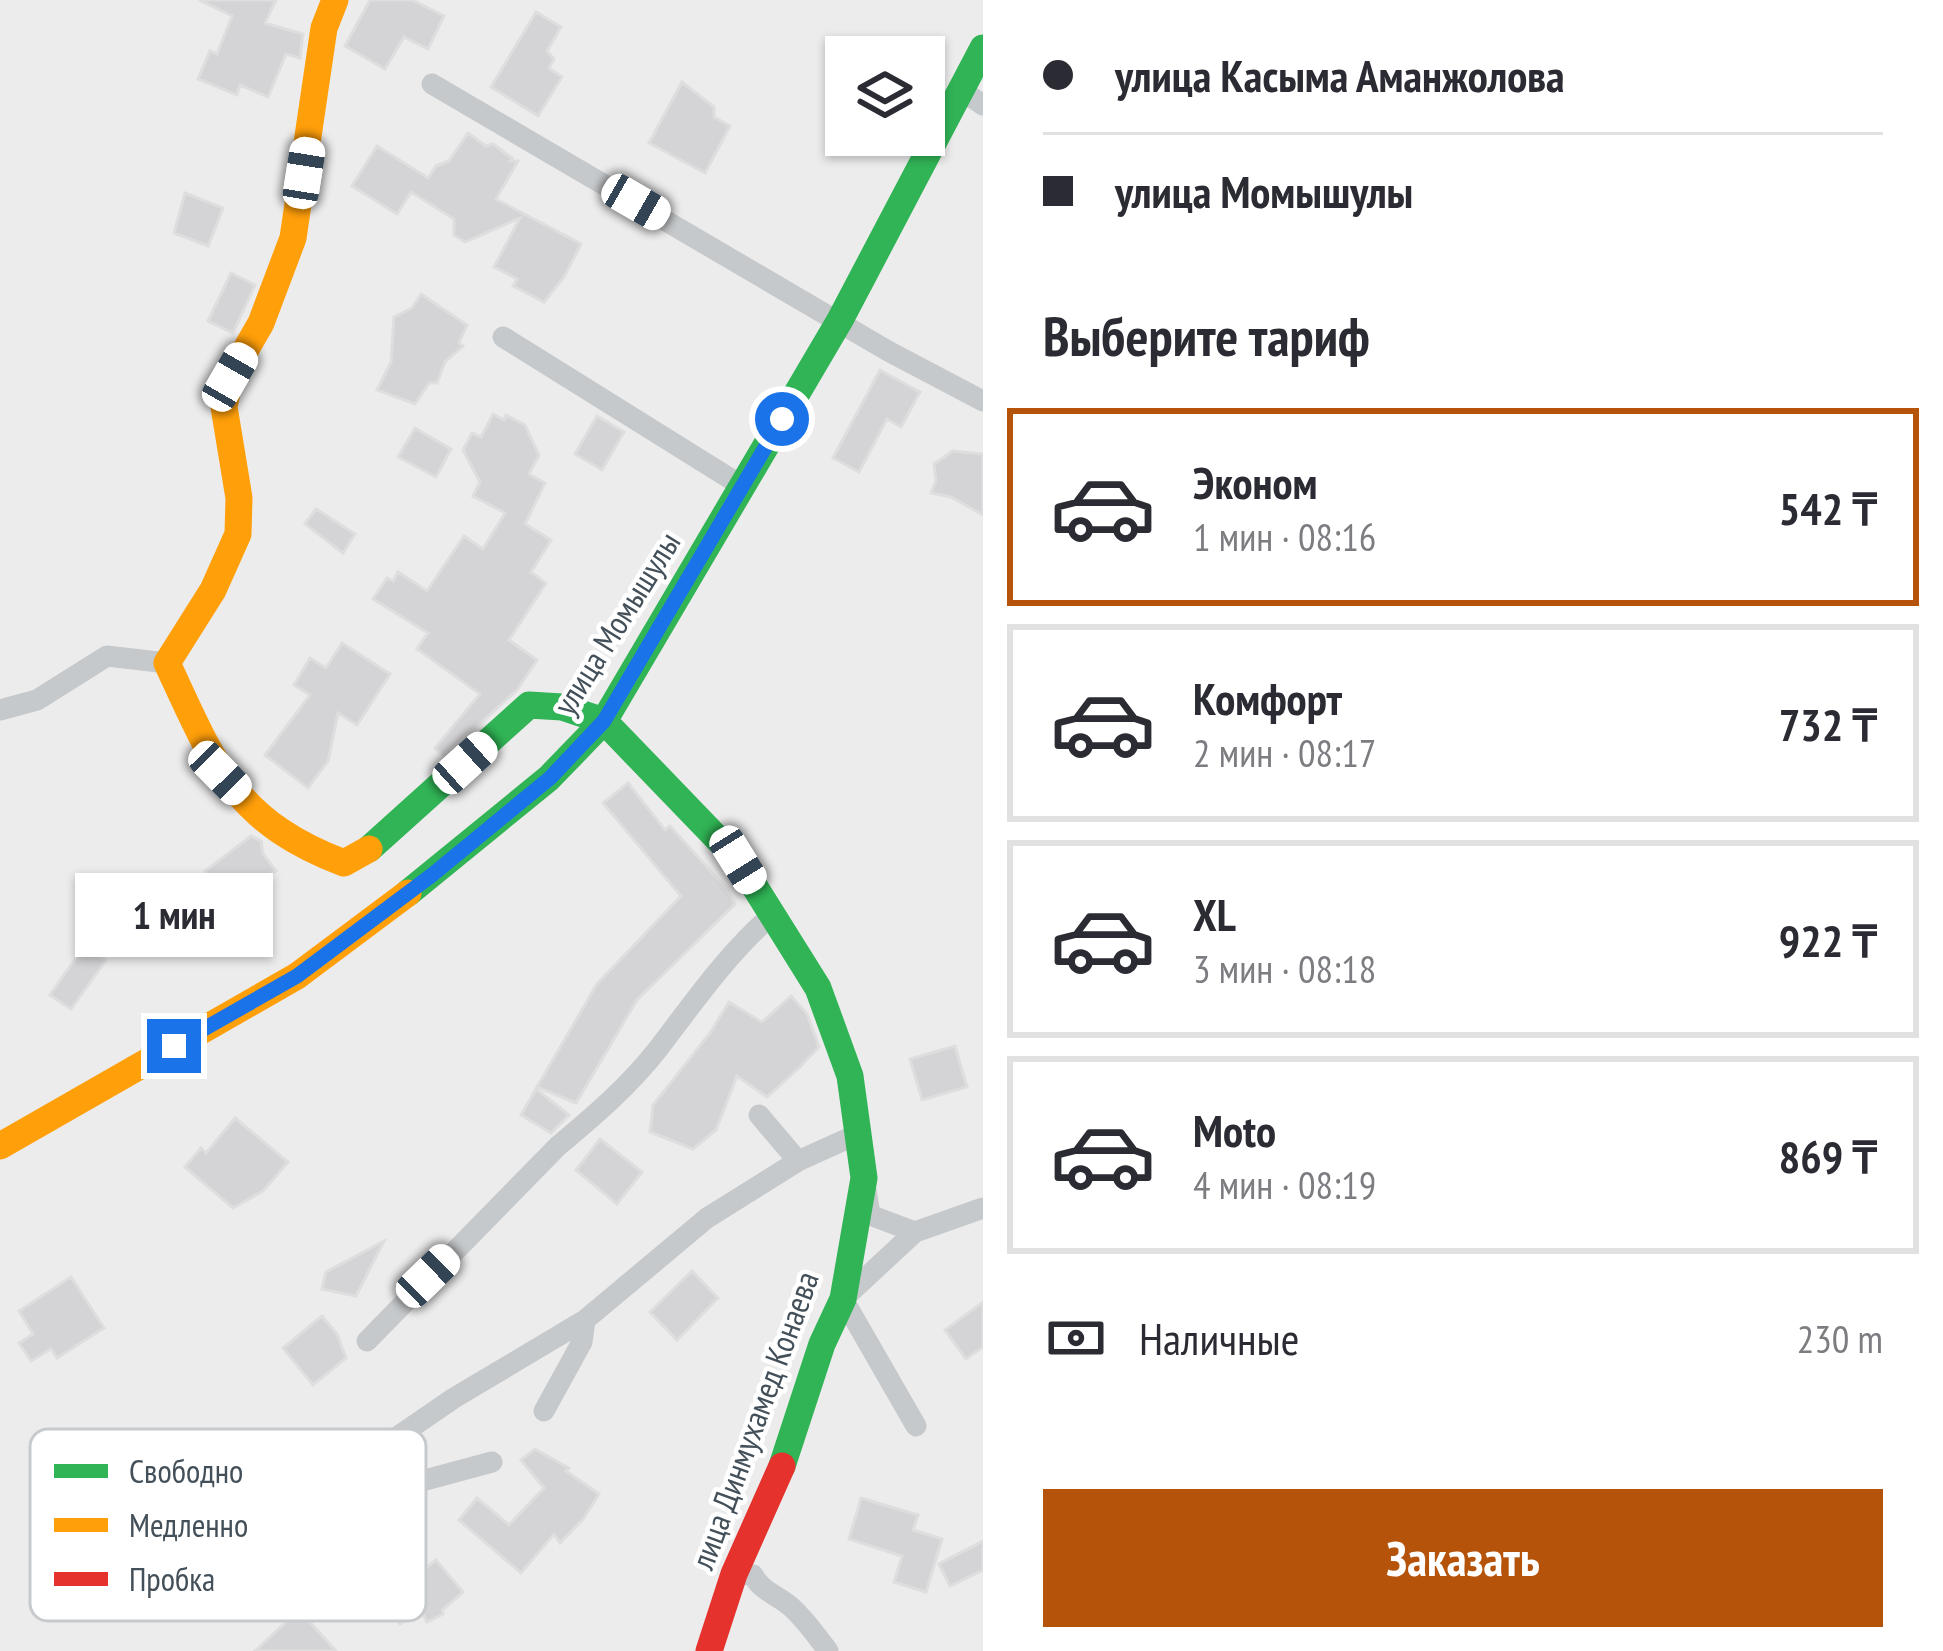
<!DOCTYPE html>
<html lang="ru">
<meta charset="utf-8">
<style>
:root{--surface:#fff;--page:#f2f2f3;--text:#2b2b33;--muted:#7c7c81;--line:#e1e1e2;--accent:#b45309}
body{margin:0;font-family:"PT Sans Narrow",sans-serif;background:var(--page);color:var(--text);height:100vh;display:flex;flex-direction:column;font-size:45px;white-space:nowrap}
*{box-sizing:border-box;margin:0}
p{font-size:39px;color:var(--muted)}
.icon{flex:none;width:66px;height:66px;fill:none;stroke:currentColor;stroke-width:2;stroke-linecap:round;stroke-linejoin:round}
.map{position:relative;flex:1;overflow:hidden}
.panel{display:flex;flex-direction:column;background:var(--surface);width:960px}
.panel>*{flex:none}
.top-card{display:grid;align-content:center;height:264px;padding:0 60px;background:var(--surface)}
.fabs{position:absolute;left:825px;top:36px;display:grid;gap:24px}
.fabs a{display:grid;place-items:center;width:120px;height:120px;border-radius:0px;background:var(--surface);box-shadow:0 3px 9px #0004;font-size:60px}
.end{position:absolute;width:54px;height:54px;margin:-27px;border:15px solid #1a73e8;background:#fff;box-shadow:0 0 0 6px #fff}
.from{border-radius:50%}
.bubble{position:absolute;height:84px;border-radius:0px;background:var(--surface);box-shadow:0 3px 9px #0004;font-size:39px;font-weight:700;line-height:84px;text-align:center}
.car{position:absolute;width:36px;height:72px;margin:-36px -18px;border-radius:15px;box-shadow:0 0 9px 3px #0007;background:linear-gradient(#fff 24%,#345 0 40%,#fff 0 76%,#345 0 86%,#fff 0)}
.top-card b{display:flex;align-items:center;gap:42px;height:114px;font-size:45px}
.top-card b+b{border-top:3px solid var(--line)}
.top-card i{width:30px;height:30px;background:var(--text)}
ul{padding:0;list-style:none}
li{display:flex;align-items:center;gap:36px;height:198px;margin:0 24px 18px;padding:0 36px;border:6px solid var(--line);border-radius:0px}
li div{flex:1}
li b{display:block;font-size:45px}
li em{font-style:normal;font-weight:700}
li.current{border-color:var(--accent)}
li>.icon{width:108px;height:108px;stroke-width:1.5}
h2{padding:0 60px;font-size:54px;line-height:144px}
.pay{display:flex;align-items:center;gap:30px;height:132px;padding:0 60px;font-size:45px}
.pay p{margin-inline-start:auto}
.primary-button{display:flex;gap:24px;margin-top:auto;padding:24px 60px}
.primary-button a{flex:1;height:138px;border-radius:0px;background:var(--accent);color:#fff;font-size:48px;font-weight:700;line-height:138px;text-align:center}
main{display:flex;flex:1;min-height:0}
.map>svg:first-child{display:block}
.building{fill:#d4d4d7;stroke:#dededf;stroke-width:3}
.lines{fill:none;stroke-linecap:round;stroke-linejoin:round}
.street{stroke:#c6c9cb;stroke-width:21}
.fast{stroke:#30b455;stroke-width:27}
.slow{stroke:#ff9f0a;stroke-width:27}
.jam{stroke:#e5322d;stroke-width:27}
.route{stroke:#1a73e8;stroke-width:15}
.labels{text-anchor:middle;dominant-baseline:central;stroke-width:9;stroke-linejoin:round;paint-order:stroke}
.street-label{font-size:33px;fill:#445059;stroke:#fff}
.key{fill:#fff;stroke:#c7cacd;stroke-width:3}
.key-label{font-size:33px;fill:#445059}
</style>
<main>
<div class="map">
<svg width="983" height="1651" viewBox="0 0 983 1651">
<rect width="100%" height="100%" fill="#edecec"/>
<path class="building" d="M199,0H276L265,23L303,34L300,58L286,54L268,97L240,85L237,95L198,79L210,51L217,54L232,16Z
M370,0H412L444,16L428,49L404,37L385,69L345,46Z
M536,12L561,27L547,51L554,59L549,68L562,77L538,116L491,87Z
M682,82L714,107V117L730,126L705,173L649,143Z
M468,133L486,146L493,144L512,158L510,161H518L496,199L581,244L564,277L544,302L513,286L517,279L494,267L520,218L465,242L454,235V219L411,192L397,214L352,186L377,146L428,178L436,166L449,161Z
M185,193L223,208L208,246L174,233Z
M231,273L255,285L233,333L208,321Z
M421,294L467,325L459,343L463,346L445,362L437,383H429L415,404L377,390L391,362L394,317L412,308Z
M880,370L920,392L901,427L887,419L859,472L833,458Z
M493,414L504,420L506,415L525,425L539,455L529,474L545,483L525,524L551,540L531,572L546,583L509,640L537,660L517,690L444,756L435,748L480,694L417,649L428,633L373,599L387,578L393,581L398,572L427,591L464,536L483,549L505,513L473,496L480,482L463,450L472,433L481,437Z
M597,416L624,432L602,470L575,454Z
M415,428L451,449L436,477L398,457Z
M953,451L983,454V515L951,497L931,493L936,481L934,464Z
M316,509L355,534L343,553L305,524Z
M342,643L390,674L357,725L338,713L328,761L308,788L265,755L310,695L294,685L310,658L326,668Z
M628,783L665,830L670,826L726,888L735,904L637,1000L576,1103L537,1087L597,984L681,896L603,803Z
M251,836L261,841L263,854L276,871L232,905L205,871Z
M84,946L106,960L71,1009L50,995Z
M791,996L807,1014L819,1047L799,1068L767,1097L737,1076L716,1130L693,1149L650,1132L653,1105L710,1033L729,1002L762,1022Z
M955,1046L967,1087L922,1100L910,1059Z
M536,1089L569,1115L551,1133L521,1115Z
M235,1118L288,1162L263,1191L233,1208L185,1167L201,1148L206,1153Z
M600,1139L642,1172L617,1204L576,1170Z
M384,1241L356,1296L322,1289L326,1272Z
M692,1271L718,1298L677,1340L650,1312Z
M71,1277L104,1328L57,1358L51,1349L31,1361L19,1343L33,1334L19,1311Z
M983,1302V1347L966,1359L945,1330Z
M322,1316L337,1334L346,1358L313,1385L283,1348Z
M535,1449L569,1468L566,1471L599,1494L583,1519L560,1543L554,1534L521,1573L459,1520L477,1498L509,1525L544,1488L521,1460Z
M861,1498L918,1515L913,1530L942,1539L926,1592L894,1582L902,1556L849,1539Z
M983,1541V1570L950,1586L939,1564Z
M414,1554L422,1571L436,1560L463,1592L442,1610L443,1614L427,1622L420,1608L400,1624L375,1588L402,1575L396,1563Z
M299,1610L336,1651H255Z"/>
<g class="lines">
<path class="street" d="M432,84L888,351L983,401
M961,90L983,105
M503,337L742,486
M0,710L37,700L107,656L167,663
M759,1115L798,1161
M866,1190L870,1215L915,1232
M367,1341L558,1146C594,1116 629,1086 658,1049C694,1002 727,954 772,915
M544,1411L582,1342L585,1320
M916,1426L843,1299L915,1232L983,1208
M492,1462L392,1489L380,1484L373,1471L387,1444L454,1398L585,1320L707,1218L798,1161L860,1133
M734,1574L753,1575C761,1591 777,1595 790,1606C805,1619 816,1635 828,1651"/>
<path class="fast" d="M369,849L529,705L562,707L604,721L738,860L818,988L850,1076L864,1178L843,1299L822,1344L782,1466
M408,893L549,778L604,721L840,320L983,48"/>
<path class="slow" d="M335,0L324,28L293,238L261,323L230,377L224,407L239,498L238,534L213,590L167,663C213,762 233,821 344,863L369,849
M0,1146L297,976L408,893"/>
<path class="jam" d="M709,1651L734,1574L782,1466"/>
</g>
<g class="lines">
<path class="route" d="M174,1046L297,976L432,875L550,778L604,721L782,419"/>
</g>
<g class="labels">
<g class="street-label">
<text transform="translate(616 623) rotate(-58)">улица Момышулы</text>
<text transform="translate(754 1420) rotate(-70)">лица Динмухамед Конаева</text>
</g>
</g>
<rect x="30" y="1429" width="396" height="192" rx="18" class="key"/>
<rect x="54" y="1464" width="54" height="14" fill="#30b455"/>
<rect x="54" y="1518" width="54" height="14" fill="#ff9f0a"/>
<rect x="54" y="1572" width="54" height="14" fill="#e5322d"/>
<g class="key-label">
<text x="129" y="1483">Свободно</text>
<text x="129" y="1537">Медленно</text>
<text x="129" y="1591">Пробка</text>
</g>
</svg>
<div class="fabs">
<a><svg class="icon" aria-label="layers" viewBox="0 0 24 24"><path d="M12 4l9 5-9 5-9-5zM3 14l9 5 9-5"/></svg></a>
</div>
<i class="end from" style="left:782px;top:419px"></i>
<i class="end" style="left:174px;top:1046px"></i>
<div class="bubble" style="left:75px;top:873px;width:198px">1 мин</div>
<i class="car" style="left:304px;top:173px;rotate:9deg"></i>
<i class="car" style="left:636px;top:202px;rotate:120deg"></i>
<i class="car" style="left:230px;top:377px;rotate:30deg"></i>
<i class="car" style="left:465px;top:763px;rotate:48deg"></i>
<i class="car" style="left:220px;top:773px;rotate:136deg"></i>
<i class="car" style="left:738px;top:860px;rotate:148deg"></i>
<i class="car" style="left:428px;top:1276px;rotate:46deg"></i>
</div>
<section class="panel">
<div class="top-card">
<b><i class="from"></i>улица Касыма Аманжолова</b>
<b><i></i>улица Момышулы</b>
</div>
<h2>Выберите тариф</h2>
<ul>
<li class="current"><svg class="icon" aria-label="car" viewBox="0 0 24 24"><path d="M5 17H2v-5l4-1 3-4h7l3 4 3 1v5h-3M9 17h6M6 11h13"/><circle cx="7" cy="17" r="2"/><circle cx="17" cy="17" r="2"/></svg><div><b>Эконом</b><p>1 мин · 08:16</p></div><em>542 ₸</em></li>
<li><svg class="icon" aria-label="car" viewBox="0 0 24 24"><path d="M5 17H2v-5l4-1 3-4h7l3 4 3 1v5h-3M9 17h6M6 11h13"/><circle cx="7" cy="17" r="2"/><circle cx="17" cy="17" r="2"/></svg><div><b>Комфорт</b><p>2 мин · 08:17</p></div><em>732 ₸</em></li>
<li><svg class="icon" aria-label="car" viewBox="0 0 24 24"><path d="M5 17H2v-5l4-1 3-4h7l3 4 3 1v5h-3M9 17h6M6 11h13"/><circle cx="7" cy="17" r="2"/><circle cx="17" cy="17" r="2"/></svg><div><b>XL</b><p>3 мин · 08:18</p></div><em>922 ₸</em></li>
<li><svg class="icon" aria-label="car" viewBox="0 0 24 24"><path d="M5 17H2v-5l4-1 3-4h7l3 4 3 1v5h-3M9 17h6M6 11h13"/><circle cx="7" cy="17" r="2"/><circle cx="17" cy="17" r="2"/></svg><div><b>Moto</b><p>4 мин · 08:19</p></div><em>869 ₸</em></li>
</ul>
<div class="pay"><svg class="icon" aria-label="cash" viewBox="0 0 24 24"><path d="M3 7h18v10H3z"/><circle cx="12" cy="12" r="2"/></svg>Наличные<p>230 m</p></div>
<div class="primary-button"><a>Заказать</a></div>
</section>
</main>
